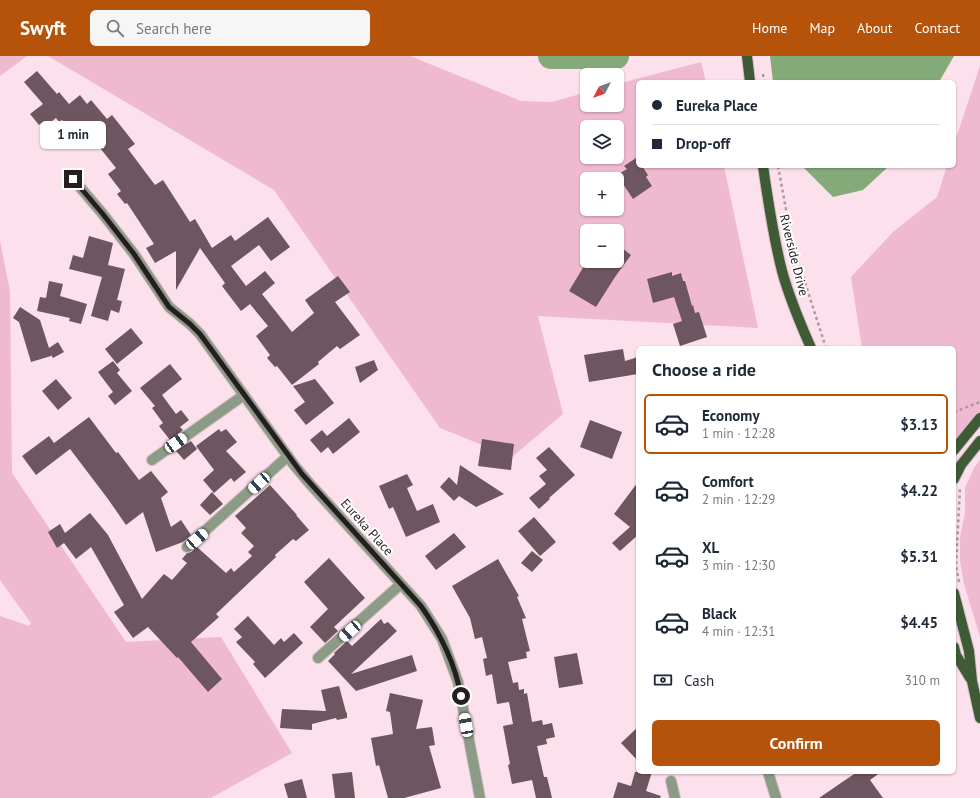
<!DOCTYPE html>
<meta charset="utf-8">
<style>
:root{--surface:#fff;--page:#f6f6f7;--text:#1f2937;--muted:#747a83;--line:#e0e1e3;--accent:#b45309}
body{margin:0;font-family:"PT Sans",sans-serif;background:var(--page);color:var(--text);height:100vh;display:flex;flex-direction:column;font-size:15px;white-space:nowrap}
*{box-sizing:border-box;margin:0}
p{font-size:13px;color:var(--muted)}
.icon{flex:none;width:22px;height:22px;fill:none;stroke:currentColor;stroke-width:2;stroke-linecap:round;stroke-linejoin:round}
.map{position:relative;flex:1;overflow:hidden}
.side{position:absolute;left:636px;top:290px;width:320px;height:428px;display:flex;flex-direction:column;background:var(--surface);border-radius:6px;box-shadow:0 1px 3px #0004}
.side>*{flex:none}
.banner{position:absolute;left:636px;top:24px;width:320px;height:88px;border-radius:6px;box-shadow:0 1px 3px #0004;display:grid;align-content:center;height:88px;padding:0 16px;background:var(--surface)}
.needle{width:26px;rotate:228deg}
.buttons{position:absolute;left:580px;top:12px;display:grid;gap:8px}
.buttons a{display:grid;place-items:center;width:44px;height:44px;border-radius:6px;background:var(--surface);box-shadow:0 1px 3px #0004;font-size:20px}
.end{position:absolute;width:18px;height:18px;margin:-9px;border:5px solid #261d21;background:#fff;box-shadow:0 0 0 2px #fff}
.from{border-radius:50%}
.bubble{position:absolute;height:28px;border-radius:6px;background:var(--surface);box-shadow:0 1px 3px #0004;font-size:13px;font-weight:800;line-height:28px;text-align:center}
.car{position:absolute;width:12px;height:24px;margin:-12px -6px;border-radius:5px;box-shadow:0 0 3px 1px #0007;background:linear-gradient(#fff 24%,#345 0 40%,#fff 0 76%,#345 0 86%,#fff 0)}
.banner b{display:flex;align-items:center;gap:14px;height:38px;font-size:15px}
.banner b+b{border-top:1px solid var(--line)}
.banner i{width:10px;height:10px;background:var(--text)}
ul{padding:0;list-style:none}
li{display:flex;align-items:center;gap:12px;height:60px;margin:0 8px 6px;padding:0 8px;border:2px solid transparent;border-radius:6px}
li div{flex:1}
li b{display:block;font-size:15px}
li em{font-style:normal;font-weight:800}
li.on{border-color:var(--accent)}
li>.icon{width:36px;height:36px;stroke-width:1.5}
h2{padding:0 16px;font-size:18px;line-height:48px}
.pay{display:flex;align-items:center;gap:10px;height:44px;padding:0 16px;font-size:15px}
.pay p{margin-inline-start:auto}
.button{display:flex;gap:8px;margin-top:auto;padding:8px 16px}
.button a{flex:1;height:46px;border-radius:6px;background:var(--accent);color:#fff;font-size:16px;font-weight:800;line-height:46px;text-align:center}
header{display:flex;align-items:center;gap:24px;box-sizing:border-box;height:56px;padding:0 20px;background:var(--accent);color:#fff}
header strong{font-size:19px}
nav{display:flex;gap:22px;margin-inline-start:auto;font-size:14px}
.search{width:280px;height:36px;background:var(--page);display:flex;align-items:center;gap:10px;box-sizing:border-box;padding:0 14px;border-radius:6px;color:var(--muted);font-size:15px}
.map>svg:first-child{display:block}
.green{fill:#efbad0;fill-rule:evenodd}
.water{fill:#85aa7a}
.lines{fill:none;stroke-linecap:round;stroke-linejoin:round}
.river{stroke:#85aa7a;stroke-width:26}
.building{fill:#6d565f}
.minor-casing{stroke:#d5bdc7;stroke-width:12}
.major-casing{stroke:#d5bdc7;stroke-width:12}
.path{stroke:#ae99a2;stroke-width:2.5;stroke-dasharray:3 3;stroke-linecap:butt}
.minor{stroke:#8b9b86;stroke-width:10}
.major{stroke:#3f5b36;stroke-width:10}
.route{stroke:#261d21;stroke-width:5}
.labels{text-anchor:middle;dominant-baseline:central;stroke-width:4;stroke-linejoin:round;paint-order:stroke}
.street-label{font-size:13px;fill:#261d21;stroke:#fff}
</style>
<header>
<strong>Swyft</strong>
<div class="search"><svg class="icon" aria-label="search" viewBox="0 0 24 24"><circle cx="10" cy="10" r="6"/><path d="M15 15l6 6"/></svg>Search here</div>
<nav><a>Home</a><a>Map</a><a>About</a><a>Contact</a></nav>
</header>
<div class="map">
<svg width="980" height="742" viewBox="0 0 980 742">
<rect width="100%" height="100%" fill="#fce0eb"/>
<path class="green" d="M0,0H27L0,20Z
M48,0H410L521,45L552,46L587,36V49H617V28L701,6L706,26H638V110H724L758,272L538,260L563,358L512,401L440,372L274,134ZM587,71H617V101H587ZM587,123H617V153H587ZM587,175H617V205H587Z
M980,10V356L954,387V292H862L851,221L893,176L937,141L947,110H954V88Z
M0,185L10,235L12,417L126,586L221,581L292,697L211,742H0V560L29,570L31,567L0,524Z
M980,404V581L964,528L960,505V481L965,457V432L974,412Z"/>
<path class="water" d="M770,0H954L939,26H773Z
M802,110H889L863,134L833,141Z"/>
<g class="lines">
<path class="river" d="M551,0H616"/>
</g>
<path class="building" d="M37,15L57,38L59,36L69,48L80,39L87,48L91,44L107,63L112,59L135,88L128,93L155,129L163,124L190,166L195,163L212,192L231,179L235,185L268,161L290,191L271,205L259,189L231,210L246,230L265,215L275,227L262,238L292,276L314,257L305,244L338,220L350,236L335,246L360,279L340,293L337,290L318,306L319,308L292,329L277,310L275,311L267,302L270,299L256,280L268,270L250,248L241,255L222,230L225,227L200,192L176,234V195L155,207L146,192L154,188L127,147L125,148L117,138L121,135L108,118L116,112L80,67L72,75L62,64L59,66L56,62L47,69L44,65L39,69L30,58L43,48L24,26Z
M636,102L638,104V110H642L648,119L646,121L652,130L633,143L617,119L627,113L624,110Z
M89,180L113,187L108,209L125,213L117,244L122,245L119,257L111,254L108,265L91,260L102,221L69,213L73,199L83,202Z
M617,188L631,199L615,221L596,251L569,235L587,205H617Z
M672,216V220L681,217L683,225H685L692,250L693,249L695,257L699,256L707,281L680,290L673,268L682,265L674,241L653,247L647,223Z
M49,225L63,228L60,240L87,248L81,268L69,265L70,262L37,255L40,241L46,242Z
M20,251L40,264L49,292L58,286L64,296L53,302L51,299V300L31,306L19,266L13,262Z
M131,272L143,287L117,308L105,293Z
M623,293L625,305L638,301V318L589,326L584,299Z
M374,304L378,314L360,327L355,311Z
M113,305L120,314L117,317L132,335L115,349L108,340L113,336L98,316Z
M170,308L182,323L162,339L176,358L181,354L189,364L180,371L183,374L170,384L159,370L163,367L152,352L155,350L140,332Z
M56,323L72,342L58,354L42,335Z
M315,323L334,347L306,369L294,354L305,346L293,330Z
M89,361L116,397L118,396L139,424L151,415L168,436L161,442L171,471L181,464L191,479L183,486L156,496L143,456L126,469L108,443L70,393L36,419L22,400L49,380L54,387Z
M349,362L360,376L333,398L328,391L321,397L310,384L322,374L327,380Z
M590,364L622,376L612,403L580,391Z
M219,373L221,376L226,373L237,386L226,395L246,416L234,426L231,422L214,437L203,424L214,414L196,390Z
M482,383L514,388L511,414L478,410Z
M191,385L197,393L184,404L176,395Z
M549,391L575,419L549,442L550,443L539,453L529,442L546,428L539,420L547,414L536,402Z
M460,409L504,438L476,451L459,440L454,445L440,431L449,421L457,429Z
M407,418L413,429L407,432L417,455L433,448L440,466L406,481L393,451L389,453L379,430Z
M638,426V479L620,495L612,487L630,471L614,458Z
M270,429L297,459H296L309,474L296,485L293,483L275,499L276,501L216,558L219,561L191,586L222,623L208,636L178,601L177,602L148,571L133,582L114,556L124,549L91,491L76,503L64,487L57,492L48,476L60,468L65,477L90,457L108,479L142,543L164,518L172,524L187,507L182,503L187,497L191,496L197,491L226,517L231,512L234,516L252,500L248,496L254,490L241,477L246,472L235,460Z
M212,436L223,448L210,459L200,449Z
M534,461L556,486L540,500L518,475Z
M454,477L466,491L436,514L425,500Z
M532,495L543,504L532,516L521,507Z
M329,502L365,542L334,571L338,575L325,587L310,571L328,553L304,526Z
M498,503L519,540L517,541L526,562L522,563L530,595L526,596L527,602L508,606L513,627L518,626L519,634L524,633V638L527,637L532,666L542,664L543,669L552,667L555,681L546,683L547,688L537,690L544,721H547L552,742H536L532,724L512,728L508,709L510,708L503,670L513,668L509,646L497,648L492,618L486,620L483,603L487,602L482,581L475,583L470,562L452,530Z
M248,560L274,589L281,582L284,586L294,577L303,587L265,622L253,608L255,606L236,586L242,581L234,573Z
M381,563L384,568L388,566L397,575L351,618L412,599L417,615L356,635L328,605L335,598L334,597L347,585L352,590Z
M577,597L583,628L559,632L554,601Z
M339,630L346,656L347,657V662L337,664L336,662L312,668V674L280,672L282,653L326,655L321,634Z
M390,637L423,644L416,673L432,671L435,689L429,690L441,732L404,742H388L379,709L376,710L371,682L393,678L390,656L386,655Z
M638,671V705L621,687Z
M352,716L355,742H335L332,718Z
M635,716H652L646,735L661,740L660,742H613L618,726L631,730Z
M857,716H881L870,724L883,742H819Z
M302,723L307,742H288L284,728Z"/>
<g class="lines">
<defs>
<path id="minor" d="M73,123L102,157L134,198L169,251L190,268L200,278L294,409L310,428L421,550L442,583L458,626L480,742
M152,404L244,339
M187,491L288,400
M318,602L401,528
M768,716L776,742
M671,725L675,742"/>
<path id="major" d="M747,0L750,26
M763,110C768,145 773,180 782,215C789,241 800,267 811,292
M954,394L980,362
M954,423L961,409L980,385
M954,537L969,595L972,625L980,662
M954,591L956,599L970,622"/>
</defs>
<use href="#minor" class="minor-casing"/>
<use href="#major" class="major-casing"/>
<path class="path" d="M763,18L764,26
M778,110L792,186L826,292
M954,356L980,346
M959,526L956,510L960,432"/>
<use href="#minor" class="minor"/>
<use href="#major" class="major"/>
</g>
<g class="lines">
<path class="route" d="M73,123L102,157L134,198L169,251L190,268L200,278L302,418L421,550C440,577 455,607 461,640"/>
</g>
<g class="labels">
<g class="street-label">
<text transform="translate(794 199) rotate(76)">Riverside Drive</text>
<text transform="translate(367 471) rotate(48)">Eureka Place</text>
</g>
</g>
</svg>
<div class="buttons">
<a><svg class="needle" viewBox="-14 -14 28 28"><path d="M0-13l5 13h-10z" fill="#e53935"/><path d="M0 13l5-13h-10z" fill="#747a83"/></svg></a>
<a><svg class="icon" aria-label="layers" viewBox="0 0 24 24"><path d="M12 4l9 5-9 5-9-5zM3 14l9 5 9-5"/></svg></a>
<a>+</a>
<a>−</a>
</div>
<i class="end from" style="left:461px;top:640px"></i>
<i class="end" style="left:73px;top:123px"></i>
<div class="bubble" style="left:40px;top:65px;width:66px">1 min</div>
<i class="car" style="left:176px;top:387px;rotate:55deg"></i>
<i class="car" style="left:259px;top:427px;rotate:228deg"></i>
<i class="car" style="left:197px;top:483px;rotate:49deg"></i>
<i class="car" style="left:350px;top:575px;rotate:228deg"></i>
<i class="car" style="left:466px;top:669px;rotate:350deg"></i>
<div class="banner">
<b><i class="from"></i>Eureka Place</b>
<b><i></i>Drop-off</b>
</div>
<section class="side">
<h2>Choose a ride</h2>
<ul>
<li class="on"><svg class="icon" aria-label="car" viewBox="0 0 24 24"><path d="M5 17H2v-5l4-1 3-4h7l3 4 3 1v5h-3M9 17h6M6 11h13"/><circle cx="7" cy="17" r="2"/><circle cx="17" cy="17" r="2"/></svg><div><b>Economy</b><p>1 min · 12:28</p></div><em>$3.13</em></li>
<li><svg class="icon" aria-label="car" viewBox="0 0 24 24"><path d="M5 17H2v-5l4-1 3-4h7l3 4 3 1v5h-3M9 17h6M6 11h13"/><circle cx="7" cy="17" r="2"/><circle cx="17" cy="17" r="2"/></svg><div><b>Comfort</b><p>2 min · 12:29</p></div><em>$4.22</em></li>
<li><svg class="icon" aria-label="car" viewBox="0 0 24 24"><path d="M5 17H2v-5l4-1 3-4h7l3 4 3 1v5h-3M9 17h6M6 11h13"/><circle cx="7" cy="17" r="2"/><circle cx="17" cy="17" r="2"/></svg><div><b>XL</b><p>3 min · 12:30</p></div><em>$5.31</em></li>
<li><svg class="icon" aria-label="car" viewBox="0 0 24 24"><path d="M5 17H2v-5l4-1 3-4h7l3 4 3 1v5h-3M9 17h6M6 11h13"/><circle cx="7" cy="17" r="2"/><circle cx="17" cy="17" r="2"/></svg><div><b>Black</b><p>4 min · 12:31</p></div><em>$4.45</em></li>
</ul>
<div class="pay"><svg class="icon" aria-label="cash" viewBox="0 0 24 24"><path d="M3 7h18v10H3z"/><circle cx="12" cy="12" r="2"/></svg>Cash<p>310 m</p></div>
<div class="button"><a>Confirm</a></div>
</section>
</div>
